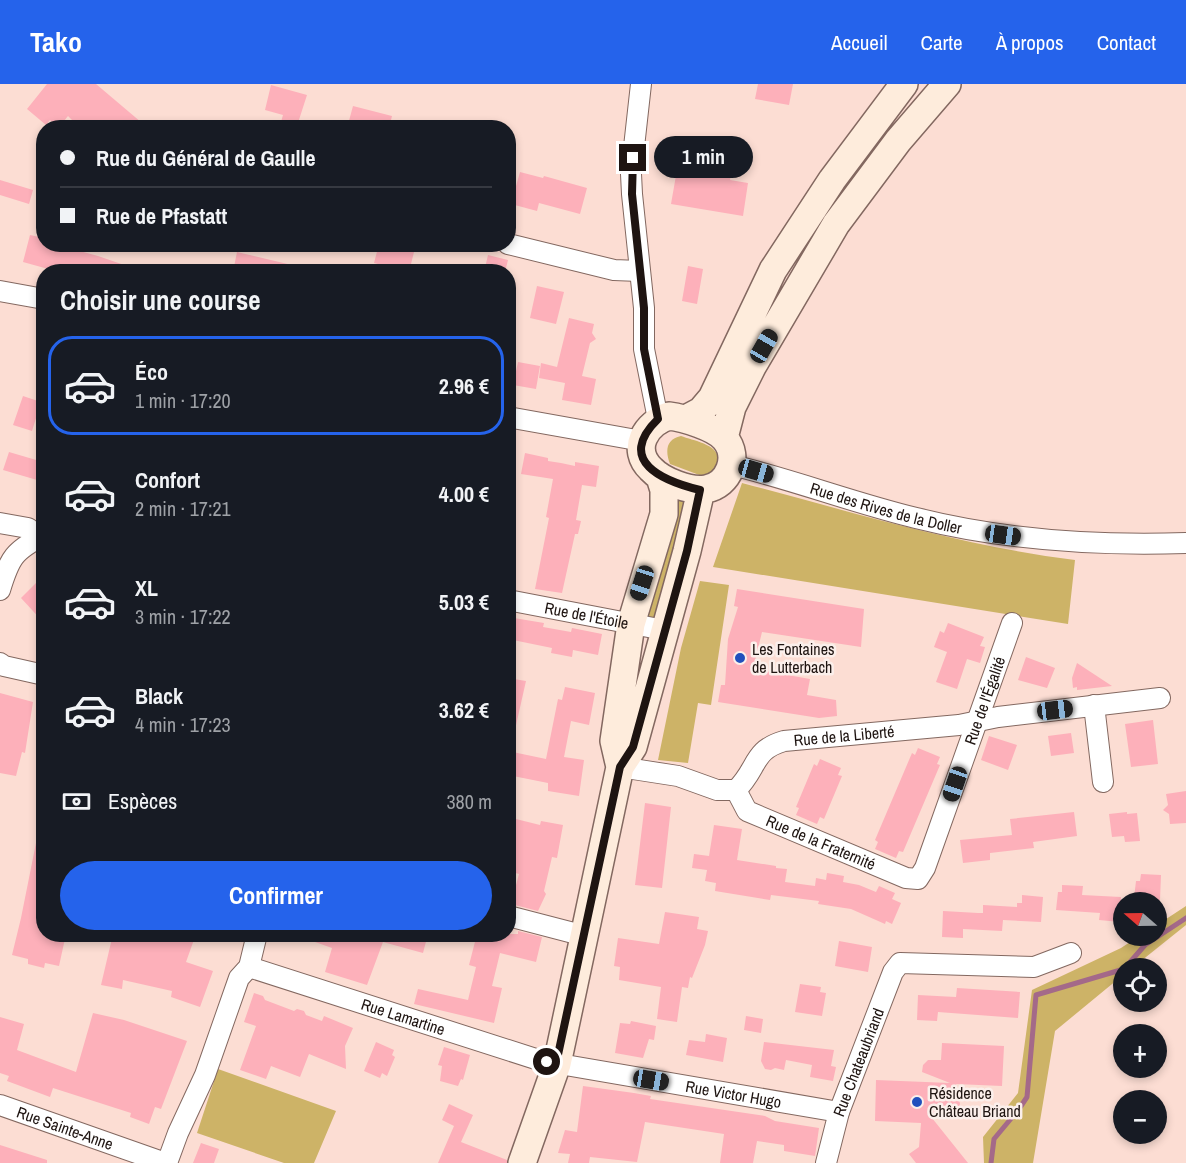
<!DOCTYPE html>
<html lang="fr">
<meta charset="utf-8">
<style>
:root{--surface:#171b24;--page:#242831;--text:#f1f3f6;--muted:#9ea1a6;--line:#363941;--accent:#2563eb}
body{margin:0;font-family:"Archivo Narrow",sans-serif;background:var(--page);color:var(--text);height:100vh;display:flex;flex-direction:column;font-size:22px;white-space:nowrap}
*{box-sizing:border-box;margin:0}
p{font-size:20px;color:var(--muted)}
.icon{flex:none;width:33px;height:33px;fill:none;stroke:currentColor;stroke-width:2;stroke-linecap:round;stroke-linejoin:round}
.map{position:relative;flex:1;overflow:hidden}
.details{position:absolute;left:36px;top:180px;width:480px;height:678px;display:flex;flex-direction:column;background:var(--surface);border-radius:24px;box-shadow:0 3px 9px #0003}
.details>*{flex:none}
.top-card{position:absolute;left:36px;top:36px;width:480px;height:132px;border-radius:24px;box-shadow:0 3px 9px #0003;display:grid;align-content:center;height:132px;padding:0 24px;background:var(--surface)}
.needle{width:39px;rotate:290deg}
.buttons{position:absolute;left:1113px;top:808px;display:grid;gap:12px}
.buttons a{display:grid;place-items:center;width:54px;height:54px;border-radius:50%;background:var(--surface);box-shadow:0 3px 9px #0003;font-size:30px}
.end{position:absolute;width:27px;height:27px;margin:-14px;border:8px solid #1e1411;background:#fff;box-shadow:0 0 0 3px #fff}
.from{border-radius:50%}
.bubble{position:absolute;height:42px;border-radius:21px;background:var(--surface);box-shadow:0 3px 9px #0003;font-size:20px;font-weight:700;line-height:42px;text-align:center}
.car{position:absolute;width:18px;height:36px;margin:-18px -9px;border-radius:8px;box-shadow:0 0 4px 2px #0007;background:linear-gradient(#222 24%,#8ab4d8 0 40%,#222 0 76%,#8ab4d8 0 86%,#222 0)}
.top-card b{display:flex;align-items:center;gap:21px;height:57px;font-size:22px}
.top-card b+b{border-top:2px solid var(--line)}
.top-card i{width:15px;height:15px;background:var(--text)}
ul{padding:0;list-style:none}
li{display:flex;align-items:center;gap:18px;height:99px;margin:0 12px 9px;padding:0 12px;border:3px solid transparent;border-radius:24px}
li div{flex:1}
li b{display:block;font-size:22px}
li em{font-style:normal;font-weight:700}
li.current{border-color:var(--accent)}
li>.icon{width:54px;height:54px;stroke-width:1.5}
h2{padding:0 24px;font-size:27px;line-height:72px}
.pay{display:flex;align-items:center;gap:15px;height:66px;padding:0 24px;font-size:22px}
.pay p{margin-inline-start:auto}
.primary-button{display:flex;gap:12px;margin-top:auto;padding:12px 24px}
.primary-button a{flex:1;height:69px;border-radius:36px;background:var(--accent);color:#fff;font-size:24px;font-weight:700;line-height:69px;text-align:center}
header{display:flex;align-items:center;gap:36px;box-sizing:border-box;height:84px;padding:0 30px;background:var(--accent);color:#fff}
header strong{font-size:28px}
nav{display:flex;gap:33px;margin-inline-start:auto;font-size:21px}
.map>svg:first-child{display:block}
.green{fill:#cdb367}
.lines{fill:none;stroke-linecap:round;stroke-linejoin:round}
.stream{stroke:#a46989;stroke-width:5}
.building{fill:#fdb0ba}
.street-casing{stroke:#836860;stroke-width:22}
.secondary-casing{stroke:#836860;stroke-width:30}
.street{stroke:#fff;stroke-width:20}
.secondary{stroke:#feecdc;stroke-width:27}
.route{stroke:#1e1411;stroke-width:8}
.poi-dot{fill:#2150bd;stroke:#fbefeb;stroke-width:2}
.labels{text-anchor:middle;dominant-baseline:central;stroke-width:5;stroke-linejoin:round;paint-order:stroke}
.street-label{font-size:16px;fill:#1e1411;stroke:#fbefeb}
.poi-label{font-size:16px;fill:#1e1411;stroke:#fbefeb;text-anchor:start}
</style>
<header>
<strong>Tako</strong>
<nav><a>Accueil</a><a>Carte</a><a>À propos</a><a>Contact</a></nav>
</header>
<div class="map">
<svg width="1186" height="1079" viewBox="0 0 1186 1079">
<rect width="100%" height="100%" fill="#fcddd3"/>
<path class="green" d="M681,352C694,357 723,361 717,379C715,387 710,389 702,392L670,380C665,367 666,355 681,352Z
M742,399C852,428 962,462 1075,476L1068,540L713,483Z
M669,406L690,415L659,536L638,533Z
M700,497L729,501L711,621L698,619L688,679L658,676L681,564Z
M1186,822V841L1131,885H1124L1123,891L1055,947L1033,1079H984L983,1053L1018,1009L1032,906L1121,864L1139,852H1156L1157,841Z
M218,985L336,1027L314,1079H284L197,1049Z"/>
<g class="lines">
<path class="stream" d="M1124,885L1145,861L1186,834
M991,1079L994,1055L1019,1025L1027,1013L1036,911L1124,885"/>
</g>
<path class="building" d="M47,0H96L148,44H80L68,32L60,42L56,39L55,41L50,36L46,41L27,25Z
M758,0H793L789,21L755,15Z
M271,1L307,11L297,42L281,38L283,31L265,26Z
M353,22L392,32L389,44H347Z
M682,57L735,66L730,96L748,99L743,132L671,120Z
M520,88L543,94L544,92L587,104L580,130L539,119L537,127L511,120Z
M0,96L33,106L29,120L0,111Z
M30,151L44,154V160H54L98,172L133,184V188H59L23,178Z
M379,160H416L409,188L374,179Z
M237,168L296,182V188H233Z
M488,171L508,176L505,188H484Z
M688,182L703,185L697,220L682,217Z
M537,202L564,208L556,240L530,234Z
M569,234L594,240L592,249L596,255L590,259L582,292L596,295L591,321L562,316L565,299L539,294L541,279L557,283Z
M518,278L540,282L536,305L513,301Z
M23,312L41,318L32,347L13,341Z
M9,368L43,378L37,396L3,386Z
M525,369L548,374V377L561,379L575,382V378L599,382L596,403L582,401L576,436L581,437L578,450H575L562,509L535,505L549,434L546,433L553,395L521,390Z
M44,491V539L21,514Z
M737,505L864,525L861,563L762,548L753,585L810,595L807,611L836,616L837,632L819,634L718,618L721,601H725L728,555L738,523L734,522Z
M508,533L544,539L543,543L571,548L572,544L602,550L598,571L573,566L572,573L551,569L552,564L508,555Z
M948,539L984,553L980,562L985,563L980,579L967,575L957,605L936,598L947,568L934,563L940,547L944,549Z
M1026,573L1055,584L1047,604L1018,596Z
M1077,579L1112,602L1077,606V603L1073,604L1072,594Z
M508,594L526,597L514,650L508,649Z
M565,603L595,609L589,641L571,637L564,673L584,676L579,712L548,707V699L508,691V667L546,675L558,615L562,616Z
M0,609L33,618L25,669L22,668L16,692L0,689Z
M1153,636L1158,680L1131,683L1125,640Z
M1071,649L1074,669L1051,672L1048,652Z
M989,652L1017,661L1008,686L981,676Z
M918,664L940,673L937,680L940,681L903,768L899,767L896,774L875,765L878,758L875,756L912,669L915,671Z
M820,675L841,684L838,691L842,692L824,735L820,733L817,740L796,731L799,724L796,723L814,680L817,682Z
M1186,707V739L1170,740L1169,730L1163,726L1168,721L1166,710Z
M645,719L671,723L662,804L635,801Z
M1074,728L1077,752L1033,758L1034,764L990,769V776L963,779L960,756L1012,751L1010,735Z
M1127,728V730L1137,729L1140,757L1125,758L1124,752L1112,753L1109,730Z
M508,733L540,741L541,737L563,741L557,774L552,773L544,807L546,810L538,827L511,820L519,790L508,787Z
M714,741L742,745L737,776L776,782V784L787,785L785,798L815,802L816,794L826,796L827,789L844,792L843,798L859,801L876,808L879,802L895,809L892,815L901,819L892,840L886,837L885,840L851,825L818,820L819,817L771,811L770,816L715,807L716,799L705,797L707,786L692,784L694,770L709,772Z
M37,754L44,755V850H66L59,882L45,879L44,884L28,880V875L12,871L21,834Z
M1141,790L1161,791L1160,816L1134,814L1136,797H1140Z
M1062,801L1083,802L1082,811L1121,813L1120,838L1099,836L1100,829L1056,826L1058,808H1062Z
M1022,811L1043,813L1041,838L1003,836L1002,847L963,845V854L942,853L943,827L978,829H983V821L1017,823V819H1022Z
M665,828L699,833L697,845L708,847L705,861L692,894L690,893L688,904L682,903L677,938L657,935L661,903L619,896L620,883L614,882L618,854L659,860Z
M518,847L542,853L536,878L500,869L492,902L502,904L494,939L414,920L418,905L468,916L476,883L469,881L477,850H518Z
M113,850H196L186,878L213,887L200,923L171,913L172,907L123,896L122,905L101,901Z
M301,850H428L423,869L383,858L367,901L325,888L332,864L301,853Z
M839,857L872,863L868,888L835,882Z
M800,900L821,903L820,908L826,909L822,932L795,928Z
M957,904L1020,908L1018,934L938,928L937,937L917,936L918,911L956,913Z
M254,909L263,912L265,916L294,927L297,925L304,927L306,931L322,937L324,932L353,944L345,962L346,985L309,970L300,993L271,982L266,995L240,986L256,942L244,938Z
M93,929L124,936L187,957L161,1025L155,1023L149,1040L130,1033L131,1029L53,1004L50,1013L7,997L9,992L0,989V933L24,940L17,966L76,988Z
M746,932L763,935L761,949L744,946Z
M631,937L656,942L654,956L649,955L643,974L615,969L620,939L630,940Z
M706,950L727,954L723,978L686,971L689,956L705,958Z
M376,958L394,966L392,971L395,973L387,992L382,989L380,994L364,987Z
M764,958L834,966L831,982L836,983L833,997L810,993L812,981L786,976L784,986L775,984L771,986L765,985L761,977Z
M942,959L1004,962L1002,1002L956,1000L960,1020L958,1026L954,1029L932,1034L968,1079H916L909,1070L919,1063L921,1039L875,1037L876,996L950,999L922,988L923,981L928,976H941Z
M444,963L470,971L463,996L461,995L458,1002L440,997L442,982L438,981Z
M583,1002L634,1009L651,1012L650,1015L765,1032L775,1037L819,1044L815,1072L784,1067V1061L757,1057L753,1079H720L724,1050L645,1038L637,1078L590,1073L589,1079H568L570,1070L558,1069L565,1046L577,1048Z
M449,1020L473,1031L461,1058L507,1076V1079H438L454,1042L442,1036Z
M201,1059L219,1065L214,1079H193Z
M0,1061L47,1076V1079H0Z"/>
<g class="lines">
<defs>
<g id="street">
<path d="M641,0L631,90L632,110L644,224V265L658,335"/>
<path d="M508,160L614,186L639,187"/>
<path d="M0,207L44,215"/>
<path d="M508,333L642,357"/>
<path id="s1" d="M732,381C794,396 854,419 916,434C1004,456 1095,462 1186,459"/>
<path d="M0,439L28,444L40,453"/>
<path d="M0,506C10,473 14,467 44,451"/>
<path id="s2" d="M508,516L664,546"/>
<path d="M0,579L4,582L44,591"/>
<path d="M1094,621L1103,698"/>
<path id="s3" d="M620,683L678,692L717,706H736C758,685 752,666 784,657L959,641L998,633L1160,614"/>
<path id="s4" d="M736,706L747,727L906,794L918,795L925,784L1012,539"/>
<path d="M508,832L585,852"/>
<path id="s5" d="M249,883L542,977L839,1028"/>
<path id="s6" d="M0,1021L165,1079"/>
<path d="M167,1079L178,1049L205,991L239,894L249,883L257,850"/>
<path id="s7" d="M826,1079L839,1028L893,888L900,879L1034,883L1071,869"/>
</g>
<path id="secondary" d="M669,332C684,334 715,343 725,355C740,373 729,401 706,405C690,408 662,397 651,385C630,365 646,339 669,332Z
M686,335L701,327L712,314L773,186L832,96L904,0
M724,354L732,323L752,283L836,140L898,57L947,0
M620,683L614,657L631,540L664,430V406L660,393
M522,1079L557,980L620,683L633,663L687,467L701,406"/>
</defs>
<use href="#street" class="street-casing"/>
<use href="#secondary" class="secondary-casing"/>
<use href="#street" class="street"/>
<use href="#secondary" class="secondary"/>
</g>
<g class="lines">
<path class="route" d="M547,978L556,980L620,683L633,663L687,467L700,406C663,397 615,377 658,335L644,265V224L632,110L633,74"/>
</g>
<g class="poi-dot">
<circle cx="740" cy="574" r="6"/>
<circle cx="917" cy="1018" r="6"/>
</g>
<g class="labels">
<g class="street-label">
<text stroke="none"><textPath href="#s1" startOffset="160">Rue des Rives de la Doller</textPath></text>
<text stroke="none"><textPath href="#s2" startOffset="80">Rue de l'Étoile</textPath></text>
<text stroke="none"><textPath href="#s4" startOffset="399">Rue de l'Égalité</textPath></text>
<text stroke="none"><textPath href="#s3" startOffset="250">Rue de la Liberté</textPath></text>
<text stroke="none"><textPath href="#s4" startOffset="104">Rue de la Fraternité</textPath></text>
<text stroke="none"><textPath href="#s5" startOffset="162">Rue Lamartine</textPath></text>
<text stroke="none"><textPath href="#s7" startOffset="106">Rue Chateaubriand</textPath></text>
<text stroke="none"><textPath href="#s5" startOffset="502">Rue Victor Hugo</textPath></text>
<text stroke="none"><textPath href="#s6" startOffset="69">Rue Sainte-Anne</textPath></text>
</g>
<g class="poi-label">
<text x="752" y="565">Les Fontaines<tspan x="752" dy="18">de Lutterbach</tspan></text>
<text x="929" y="1009">Résidence<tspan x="929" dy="18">Château Briand</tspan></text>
</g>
</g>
</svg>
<div class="buttons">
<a><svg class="needle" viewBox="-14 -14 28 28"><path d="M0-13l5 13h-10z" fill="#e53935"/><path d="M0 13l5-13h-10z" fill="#9ea1a6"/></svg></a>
<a><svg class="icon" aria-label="locate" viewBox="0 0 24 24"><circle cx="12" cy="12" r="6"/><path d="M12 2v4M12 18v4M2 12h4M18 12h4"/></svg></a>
<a>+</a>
<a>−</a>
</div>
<i class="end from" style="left:547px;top:978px"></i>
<i class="end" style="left:633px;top:74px"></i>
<div class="bubble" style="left:654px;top:52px;width:99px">1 min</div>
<i class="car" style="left:764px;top:262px;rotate:30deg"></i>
<i class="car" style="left:756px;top:387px;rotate:106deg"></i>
<i class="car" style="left:1003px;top:451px;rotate:98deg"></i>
<i class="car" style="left:642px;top:499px;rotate:198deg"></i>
<i class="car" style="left:1055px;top:626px;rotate:83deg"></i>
<i class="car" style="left:955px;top:700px;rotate:199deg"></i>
<i class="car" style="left:651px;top:996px;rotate:99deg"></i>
<div class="top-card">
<b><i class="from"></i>Rue du Général de Gaulle</b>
<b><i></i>Rue de Pfastatt</b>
</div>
<section class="details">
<h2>Choisir une course</h2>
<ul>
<li class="current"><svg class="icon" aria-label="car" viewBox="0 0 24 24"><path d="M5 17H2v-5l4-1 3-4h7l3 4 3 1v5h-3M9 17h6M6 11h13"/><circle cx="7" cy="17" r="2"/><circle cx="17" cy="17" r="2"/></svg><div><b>Éco</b><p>1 min · 17:20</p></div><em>2.96 €</em></li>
<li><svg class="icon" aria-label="car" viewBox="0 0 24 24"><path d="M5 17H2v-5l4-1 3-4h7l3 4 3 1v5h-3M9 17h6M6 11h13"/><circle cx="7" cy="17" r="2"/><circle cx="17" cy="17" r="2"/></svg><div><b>Confort</b><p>2 min · 17:21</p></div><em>4.00 €</em></li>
<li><svg class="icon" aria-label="car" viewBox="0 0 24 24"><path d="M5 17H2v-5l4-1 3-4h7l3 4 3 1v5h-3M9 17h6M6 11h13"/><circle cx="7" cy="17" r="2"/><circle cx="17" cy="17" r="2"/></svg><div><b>XL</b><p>3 min · 17:22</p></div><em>5.03 €</em></li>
<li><svg class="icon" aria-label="car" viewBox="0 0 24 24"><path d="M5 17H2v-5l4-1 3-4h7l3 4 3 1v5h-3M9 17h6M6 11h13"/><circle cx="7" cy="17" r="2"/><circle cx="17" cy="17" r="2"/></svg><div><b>Black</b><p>4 min · 17:23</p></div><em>3.62 €</em></li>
</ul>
<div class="pay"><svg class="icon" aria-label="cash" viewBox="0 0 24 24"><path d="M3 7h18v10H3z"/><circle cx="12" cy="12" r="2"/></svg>Espèces<p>380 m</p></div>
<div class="primary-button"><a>Confirmer</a></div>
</section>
</div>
